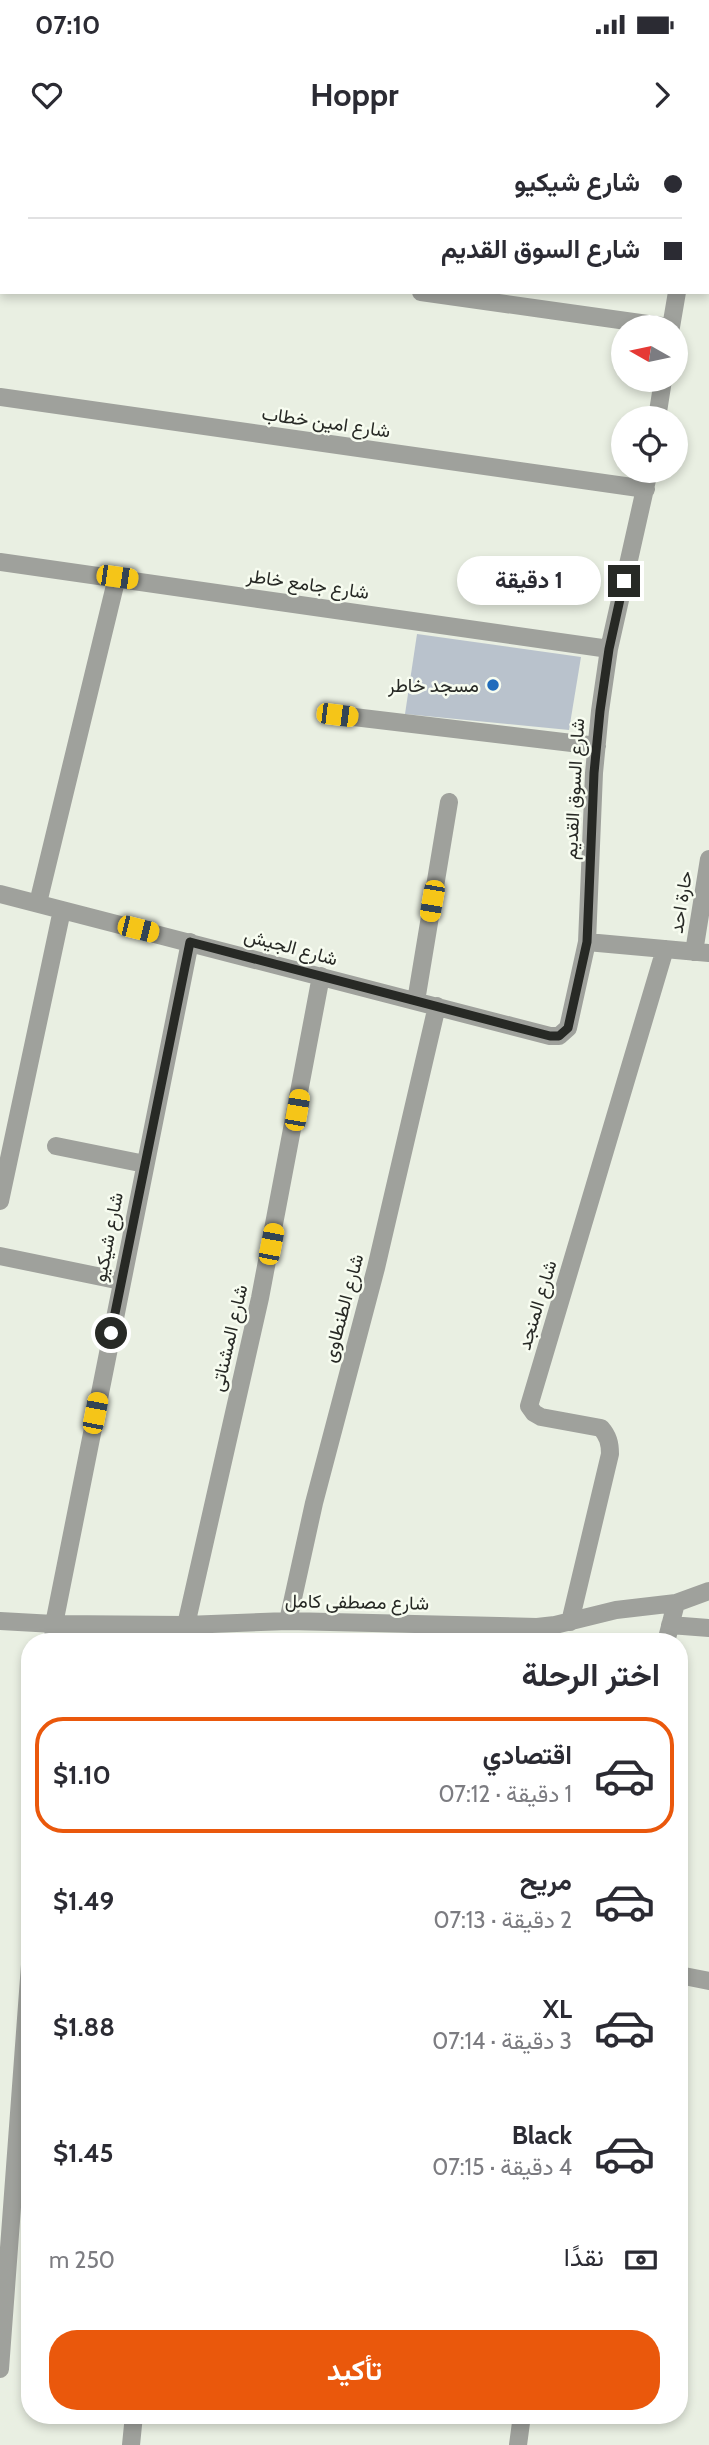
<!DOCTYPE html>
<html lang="ar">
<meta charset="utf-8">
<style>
:root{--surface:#fff;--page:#f7f7f7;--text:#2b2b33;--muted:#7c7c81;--line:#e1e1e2;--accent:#ea580c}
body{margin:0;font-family:Cabin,Vazirmatn,sans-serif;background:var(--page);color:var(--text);direction:rtl;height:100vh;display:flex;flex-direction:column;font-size:26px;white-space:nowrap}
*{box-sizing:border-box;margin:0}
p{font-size:23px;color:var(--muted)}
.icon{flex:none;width:38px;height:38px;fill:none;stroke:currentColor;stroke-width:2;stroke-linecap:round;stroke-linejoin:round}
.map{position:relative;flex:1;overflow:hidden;direction:ltr}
.side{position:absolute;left:21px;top:1493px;width:667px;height:791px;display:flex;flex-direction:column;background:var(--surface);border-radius:28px;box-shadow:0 4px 10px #0003;direction:rtl}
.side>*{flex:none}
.guide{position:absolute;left:0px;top:0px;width:710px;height:154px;box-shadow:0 4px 10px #0003;direction:rtl;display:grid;align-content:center;height:154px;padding:0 28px;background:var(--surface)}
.needle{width:46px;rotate:279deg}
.controls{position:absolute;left:611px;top:175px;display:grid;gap:14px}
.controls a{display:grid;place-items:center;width:77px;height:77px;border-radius:50%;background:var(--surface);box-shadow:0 4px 10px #0003;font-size:35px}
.end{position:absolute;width:32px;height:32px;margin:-16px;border:9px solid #272925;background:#fff;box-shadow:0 0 0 4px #fff}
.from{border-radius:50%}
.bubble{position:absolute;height:49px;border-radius:24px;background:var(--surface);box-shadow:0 4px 10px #0003;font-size:23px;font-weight:700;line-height:49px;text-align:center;direction:rtl}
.car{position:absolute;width:21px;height:42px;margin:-21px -10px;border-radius:9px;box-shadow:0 0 5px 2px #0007;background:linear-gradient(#f5c518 24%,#345 0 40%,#f5c518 0 76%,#345 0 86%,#f5c518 0)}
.guide b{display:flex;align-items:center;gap:24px;height:66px;font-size:26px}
.guide b+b{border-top:2px solid var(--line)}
.guide i{width:18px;height:18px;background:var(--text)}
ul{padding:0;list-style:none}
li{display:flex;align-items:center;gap:21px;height:116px;margin:0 14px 10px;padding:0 14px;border:4px solid transparent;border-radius:28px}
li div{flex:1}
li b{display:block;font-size:26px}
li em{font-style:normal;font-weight:700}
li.current{border-color:var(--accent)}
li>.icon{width:63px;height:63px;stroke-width:1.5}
h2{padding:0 28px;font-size:32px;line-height:84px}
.pay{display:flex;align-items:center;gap:18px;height:77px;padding:0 28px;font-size:26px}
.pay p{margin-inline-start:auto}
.button{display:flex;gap:14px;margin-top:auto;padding:14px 28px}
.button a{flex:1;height:80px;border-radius:28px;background:var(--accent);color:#fff;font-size:28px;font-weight:700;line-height:80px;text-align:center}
.status{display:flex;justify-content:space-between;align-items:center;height:49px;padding:0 35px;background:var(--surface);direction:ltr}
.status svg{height:19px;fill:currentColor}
header{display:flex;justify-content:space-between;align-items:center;height:91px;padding:0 28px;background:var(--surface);font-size:32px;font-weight:700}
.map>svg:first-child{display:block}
.building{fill:#b9c2cc}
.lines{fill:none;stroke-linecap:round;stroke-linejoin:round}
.minor{stroke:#9fa19c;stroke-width:18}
.route{stroke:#272925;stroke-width:9}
.poi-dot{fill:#206cbc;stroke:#f7fcf0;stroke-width:2.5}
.labels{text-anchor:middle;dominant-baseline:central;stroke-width:5;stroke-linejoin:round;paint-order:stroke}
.street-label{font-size:19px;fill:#272925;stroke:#f7fcf0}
.poi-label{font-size:19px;fill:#272925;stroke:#f7fcf0;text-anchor:end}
</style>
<div class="status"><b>07:10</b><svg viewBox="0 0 49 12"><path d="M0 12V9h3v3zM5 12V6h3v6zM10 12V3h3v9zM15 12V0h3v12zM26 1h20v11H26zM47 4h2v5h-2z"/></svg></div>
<header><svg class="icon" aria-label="forward" viewBox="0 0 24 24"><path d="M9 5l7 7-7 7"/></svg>Hoppr<svg class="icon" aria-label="heart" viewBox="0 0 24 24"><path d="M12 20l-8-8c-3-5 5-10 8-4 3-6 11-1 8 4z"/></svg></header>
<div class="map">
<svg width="709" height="2305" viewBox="0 0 709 2305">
<rect width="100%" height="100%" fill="#e9efe2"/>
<path class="building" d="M417,494L581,517L569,590L405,574Z"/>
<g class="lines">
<path class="minor" d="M640,0L656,2
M703,2L704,0
M0,93H2
M421,152L669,187
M671,187L677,152
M0,257L646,349
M657,278L663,240
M0,422L609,509
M337,575L597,606
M0,754L550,896H559L568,888L587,802L594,633L600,571L609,509L649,331
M38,763L117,437
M587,802L709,813
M694,812L709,719
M416,861L449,662
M56,1006L145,1024
M0,1061L62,770
M0,1116L121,1141
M0,1481L54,1484L186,1485L288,1481L537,1487L555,1485L616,1470L676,1463L709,1451
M288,1481L314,1363L376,1128L437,866
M570,1482L610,1314C610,1303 608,1296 601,1288L541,1277L534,1273L529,1266L665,809
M186,1485L260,1158L321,836
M670,1485L709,1488
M53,1502L54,1484L190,802
M666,1502L676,1463
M679,1835L709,1841
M0,2229L30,1825
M131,2305L134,2275
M518,2305L522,2275"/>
</g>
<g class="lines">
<path class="route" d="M111,1193L190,802L550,896H559L568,888L587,802L594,633L600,571L609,509L624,441"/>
</g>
<circle class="poi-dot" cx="493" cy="545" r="7"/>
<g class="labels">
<g class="street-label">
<text transform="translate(326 282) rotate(8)">شارع امين خطاب</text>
<text transform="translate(308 444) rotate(8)">شارع جامع خاطر</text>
<text transform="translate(574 649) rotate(-87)">شارع السوق القديم</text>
<text transform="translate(681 762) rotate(-81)">حارة احد</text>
<text transform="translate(291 807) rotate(15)">شارع الجيش</text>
<text transform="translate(108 1097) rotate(-79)">شارع شيكيو</text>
<text transform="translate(537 1165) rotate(-73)">شارع المنجد</text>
<text transform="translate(343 1168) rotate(-75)">شارع الطنطاوى</text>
<text transform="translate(229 1198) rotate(-77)">شارع المشناتى</text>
<text transform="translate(357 1462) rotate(1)">شارع مصطفى كامل</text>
</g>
<g class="poi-label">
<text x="479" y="545">مسجد خاطر</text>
</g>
</g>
</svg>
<div class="controls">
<a><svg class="needle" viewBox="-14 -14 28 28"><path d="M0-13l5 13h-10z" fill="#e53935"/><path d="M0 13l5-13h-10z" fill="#7c7c81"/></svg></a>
<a><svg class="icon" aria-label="locate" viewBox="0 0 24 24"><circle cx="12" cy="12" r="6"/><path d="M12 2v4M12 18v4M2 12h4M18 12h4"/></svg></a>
</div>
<i class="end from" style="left:111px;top:1193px"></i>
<i class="end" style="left:624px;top:441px"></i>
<div class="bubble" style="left:457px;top:416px;width:144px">1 دقيقة</div>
<i class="car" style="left:117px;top:437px;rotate:98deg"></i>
<i class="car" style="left:337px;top:575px;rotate:97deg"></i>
<i class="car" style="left:432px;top:761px;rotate:190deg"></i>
<i class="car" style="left:138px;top:789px;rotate:104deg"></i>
<i class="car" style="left:297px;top:970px;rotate:10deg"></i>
<i class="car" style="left:271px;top:1104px;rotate:11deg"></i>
<i class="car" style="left:95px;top:1273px;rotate:11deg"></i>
<div class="guide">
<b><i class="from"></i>شارع شيكيو</b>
<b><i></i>شارع السوق القديم</b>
</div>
<section class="side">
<h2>اختر الرحلة</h2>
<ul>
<li class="current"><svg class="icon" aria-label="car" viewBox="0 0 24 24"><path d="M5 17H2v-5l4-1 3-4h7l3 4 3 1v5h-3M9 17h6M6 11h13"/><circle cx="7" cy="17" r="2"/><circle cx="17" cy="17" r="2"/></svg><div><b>اقتصادي</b><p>1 دقيقة · 07:12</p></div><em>$1.10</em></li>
<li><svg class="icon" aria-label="car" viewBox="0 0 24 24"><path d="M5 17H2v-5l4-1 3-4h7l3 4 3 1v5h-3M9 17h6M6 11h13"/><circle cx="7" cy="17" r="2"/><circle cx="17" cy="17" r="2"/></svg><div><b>مريح</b><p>2 دقيقة · 07:13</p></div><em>$1.49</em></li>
<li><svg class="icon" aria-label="car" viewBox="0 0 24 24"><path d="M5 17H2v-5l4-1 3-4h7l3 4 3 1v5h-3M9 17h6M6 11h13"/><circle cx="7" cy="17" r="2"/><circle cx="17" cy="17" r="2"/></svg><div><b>XL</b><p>3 دقيقة · 07:14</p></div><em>$1.88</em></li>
<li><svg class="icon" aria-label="car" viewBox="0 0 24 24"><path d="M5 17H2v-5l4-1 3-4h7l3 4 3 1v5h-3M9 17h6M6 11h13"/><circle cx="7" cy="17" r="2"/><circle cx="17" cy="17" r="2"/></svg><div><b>Black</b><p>4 دقيقة · 07:15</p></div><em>$1.45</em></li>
</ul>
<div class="pay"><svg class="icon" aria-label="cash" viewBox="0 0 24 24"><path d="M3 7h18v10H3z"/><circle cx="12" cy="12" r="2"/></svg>نقدًا<p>250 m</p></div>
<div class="button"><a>تأكيد</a></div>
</section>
</div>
